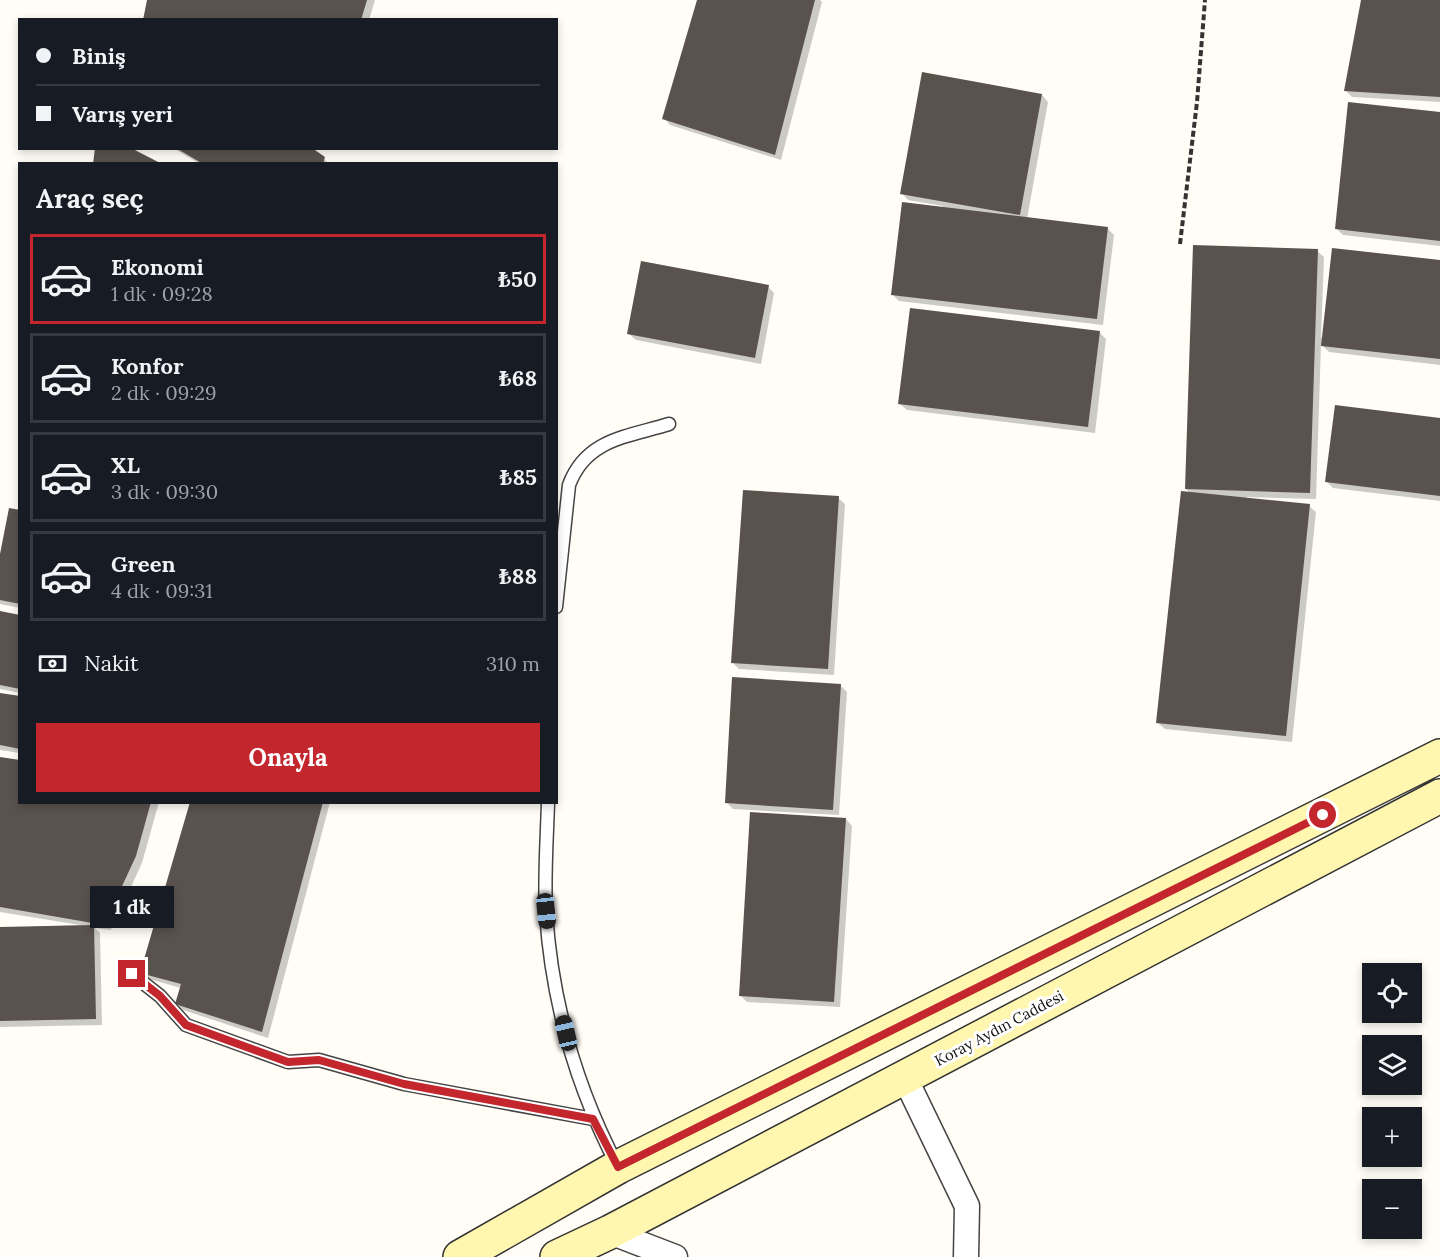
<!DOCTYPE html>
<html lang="tr">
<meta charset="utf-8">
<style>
:root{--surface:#171b24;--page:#242831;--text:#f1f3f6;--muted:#9ea1a6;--line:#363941;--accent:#c4262e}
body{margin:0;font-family:Lora,serif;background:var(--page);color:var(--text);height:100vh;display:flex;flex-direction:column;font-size:22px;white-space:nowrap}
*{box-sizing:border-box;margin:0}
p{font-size:20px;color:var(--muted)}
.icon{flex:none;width:33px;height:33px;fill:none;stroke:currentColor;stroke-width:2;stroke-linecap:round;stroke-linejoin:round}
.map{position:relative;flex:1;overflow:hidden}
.side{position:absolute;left:18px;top:162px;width:540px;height:642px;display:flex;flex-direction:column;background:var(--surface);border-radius:0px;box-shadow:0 3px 9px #0003}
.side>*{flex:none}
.guide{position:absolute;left:18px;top:18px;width:540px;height:132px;border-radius:0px;box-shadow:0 3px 9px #0003;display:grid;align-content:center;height:132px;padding:0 18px;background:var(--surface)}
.buttons{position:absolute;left:1362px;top:963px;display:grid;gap:12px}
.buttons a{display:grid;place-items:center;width:60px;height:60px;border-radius:0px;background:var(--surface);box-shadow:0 3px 9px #0003;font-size:30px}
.end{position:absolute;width:27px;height:27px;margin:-14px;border:8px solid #c4262e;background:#fff;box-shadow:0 0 0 3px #fff}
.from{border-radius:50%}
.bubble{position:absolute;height:42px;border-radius:0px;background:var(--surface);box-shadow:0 3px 9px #0003;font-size:20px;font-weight:800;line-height:42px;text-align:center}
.car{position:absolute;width:18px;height:36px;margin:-18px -9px;border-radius:8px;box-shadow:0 0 4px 2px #0007;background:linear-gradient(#222 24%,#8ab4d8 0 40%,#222 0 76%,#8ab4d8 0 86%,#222 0)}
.guide b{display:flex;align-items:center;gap:21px;height:57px;font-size:22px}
.guide b+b{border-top:2px solid var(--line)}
.guide i{width:15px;height:15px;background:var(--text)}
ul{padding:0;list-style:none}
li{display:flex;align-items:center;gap:18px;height:90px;margin:0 12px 9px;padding:0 6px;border:3px solid var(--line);border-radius:0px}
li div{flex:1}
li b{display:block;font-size:22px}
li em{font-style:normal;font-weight:800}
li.selected{border-color:var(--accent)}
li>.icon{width:54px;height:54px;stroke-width:1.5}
h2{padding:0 18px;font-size:27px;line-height:72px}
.pay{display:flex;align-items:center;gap:15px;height:66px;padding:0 18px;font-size:22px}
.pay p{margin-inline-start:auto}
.cta{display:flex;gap:12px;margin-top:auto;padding:12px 18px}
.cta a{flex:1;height:69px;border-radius:0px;background:var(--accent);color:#fff;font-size:24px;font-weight:800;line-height:69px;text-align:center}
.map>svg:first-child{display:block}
.shadow{fill:#0003}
.building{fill:#5a524d}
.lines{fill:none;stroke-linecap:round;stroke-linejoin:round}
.lane-casing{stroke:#444;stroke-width:15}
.street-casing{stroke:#444;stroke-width:27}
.secondary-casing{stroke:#333;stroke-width:36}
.path{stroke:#333;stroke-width:4;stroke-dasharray:6 3;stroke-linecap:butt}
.lane{stroke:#fff;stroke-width:12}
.street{stroke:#fff;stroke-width:24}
.secondary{stroke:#fff6b0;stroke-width:33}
.route{stroke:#c4262e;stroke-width:8}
.labels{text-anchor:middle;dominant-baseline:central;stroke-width:6;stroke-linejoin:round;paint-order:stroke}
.street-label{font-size:15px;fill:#111;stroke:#fff}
</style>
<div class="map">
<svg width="1440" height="1257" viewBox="0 0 1440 1257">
<rect width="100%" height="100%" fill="#fffdf5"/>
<path class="shadow" d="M148,0H375L369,20H144Z
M699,0H820L822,2L781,160L670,125L664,118Z
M1363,0H1440V102L1352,97L1346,91Z
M1042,95L1048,102L1027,219L1108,229L1114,235L1103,325L899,301L892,294L943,206L908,200L902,193Z
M1440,114V246L1343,235L1336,228Z
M173,148H309L330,164H200Z
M1317,251L1324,257L1321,338L1440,262V365L1329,352L1321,344L1316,499L1246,497V499L1309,506L1316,512L1292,742L1165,729L1158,723L1191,494L1186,489Z
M768,287L774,293L761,364L636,340L629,334Z
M1099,332L1106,339L1095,433L907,410L900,404Z
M1440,419V501L1333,488L1327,482Z
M838,498L845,504L834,675L739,669L733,663Z
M20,511V608L0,604V562Z
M0,613L20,616V693L0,689Z
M840,685L847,692L839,815L733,809L726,802Z
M0,694L20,698V753L0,750Z
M0,759L20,802H159L142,863L111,930L95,928L100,933L102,1025L0,1027V928L80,925L0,912Z
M191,802H330L268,1038L183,1010L177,1003L181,988L149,979L142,972Z
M846,819L852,826L840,1007L747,1002L740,995Z"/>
<path class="building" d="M147,0H367L361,20H143Z
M697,0H815L775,155L662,119Z
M1361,0H1440V97L1344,91Z
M922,72L1042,94L1020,215L900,194Z
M1348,102L1440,112V241L1335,229Z
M95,148H131L162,164H93Z
M176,148H312L325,157L323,164H203Z
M902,202L1108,227L1097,319L891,295Z
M1193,245L1318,249L1310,493L1185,489Z
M1332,248L1440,260V359L1321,346Z
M641,261L769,285L755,358L627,334Z
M910,308L1100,331L1088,427L898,404Z
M1335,405L1440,418V496L1325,482Z
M743,490L839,496L828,669L731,663Z
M1181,491L1310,504L1286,736L1156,723Z
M9,508L20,510V604L0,600V554Z
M0,611L20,615V689L0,685Z
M732,677L841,684L833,810L725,803Z
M0,693L20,696V749L0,745Z
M0,757L20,760V802H151L136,856L104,925L0,907Z
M190,802H323L262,1032L175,1004L181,984L140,973Z
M750,812L846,818L834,1002L739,996Z
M94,925L96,1019L0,1021V927Z"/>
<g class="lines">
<defs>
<path id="lane" d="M556,607L569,485C586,439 627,437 669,424
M548,802C547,839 544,876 546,913C552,1003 576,1087 618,1167
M132,974L160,996L186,1025L288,1062L319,1060L404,1084L593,1119"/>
<path id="street" d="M905,1078L967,1206L966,1257
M610,1232L675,1257"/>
<path id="secondary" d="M460,1257L618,1167L1440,756
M557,1257L610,1232L1440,796"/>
</defs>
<use href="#lane" class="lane-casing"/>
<use href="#street" class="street-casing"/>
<use href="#secondary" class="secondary-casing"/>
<path class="path" d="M1180,244L1197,102L1205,0"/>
<use href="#lane" class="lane"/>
<use href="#street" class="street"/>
<use href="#secondary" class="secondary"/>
</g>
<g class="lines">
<path class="route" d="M132,974L160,996L186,1025L288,1062L319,1060L404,1084L593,1119L618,1167L1323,815"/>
</g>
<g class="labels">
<g class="street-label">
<text transform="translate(999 1028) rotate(-28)">Koray Aydın Caddesi</text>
</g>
</g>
</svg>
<div class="buttons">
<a><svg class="icon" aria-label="locate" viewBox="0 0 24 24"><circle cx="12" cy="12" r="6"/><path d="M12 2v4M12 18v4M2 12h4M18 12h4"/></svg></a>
<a><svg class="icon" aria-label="layers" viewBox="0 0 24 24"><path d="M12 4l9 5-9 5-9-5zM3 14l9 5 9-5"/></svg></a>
<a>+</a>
<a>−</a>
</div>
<i class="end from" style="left:1323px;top:815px"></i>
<i class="end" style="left:132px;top:974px"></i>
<div class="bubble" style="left:90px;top:886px;width:84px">1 dk</div>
<i class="car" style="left:546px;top:911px;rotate:174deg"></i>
<i class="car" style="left:566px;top:1033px;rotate:347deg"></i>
<div class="guide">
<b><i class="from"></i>Biniş</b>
<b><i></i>Varış yeri</b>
</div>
<section class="side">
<h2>Araç seç</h2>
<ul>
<li class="selected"><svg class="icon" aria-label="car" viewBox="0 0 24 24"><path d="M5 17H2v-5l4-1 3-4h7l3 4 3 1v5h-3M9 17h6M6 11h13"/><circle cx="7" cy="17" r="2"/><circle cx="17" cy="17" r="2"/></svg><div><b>Ekonomi</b><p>1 dk · 09:28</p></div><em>₺50</em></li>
<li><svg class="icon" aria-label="car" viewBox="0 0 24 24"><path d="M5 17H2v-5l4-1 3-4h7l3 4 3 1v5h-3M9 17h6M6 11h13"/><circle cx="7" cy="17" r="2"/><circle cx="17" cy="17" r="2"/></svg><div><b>Konfor</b><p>2 dk · 09:29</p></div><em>₺68</em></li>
<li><svg class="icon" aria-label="car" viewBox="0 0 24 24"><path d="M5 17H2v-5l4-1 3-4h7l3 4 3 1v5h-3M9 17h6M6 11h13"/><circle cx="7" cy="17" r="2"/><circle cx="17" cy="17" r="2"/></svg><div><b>XL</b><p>3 dk · 09:30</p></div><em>₺85</em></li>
<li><svg class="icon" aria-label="car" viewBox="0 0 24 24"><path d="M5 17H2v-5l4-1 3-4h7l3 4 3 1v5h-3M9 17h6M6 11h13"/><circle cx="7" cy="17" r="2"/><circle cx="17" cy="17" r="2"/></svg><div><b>Green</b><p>4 dk · 09:31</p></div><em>₺88</em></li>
</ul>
<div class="pay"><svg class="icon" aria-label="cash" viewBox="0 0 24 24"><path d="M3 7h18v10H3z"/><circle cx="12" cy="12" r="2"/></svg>Nakit<p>310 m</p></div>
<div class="cta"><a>Onayla</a></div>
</section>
</div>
